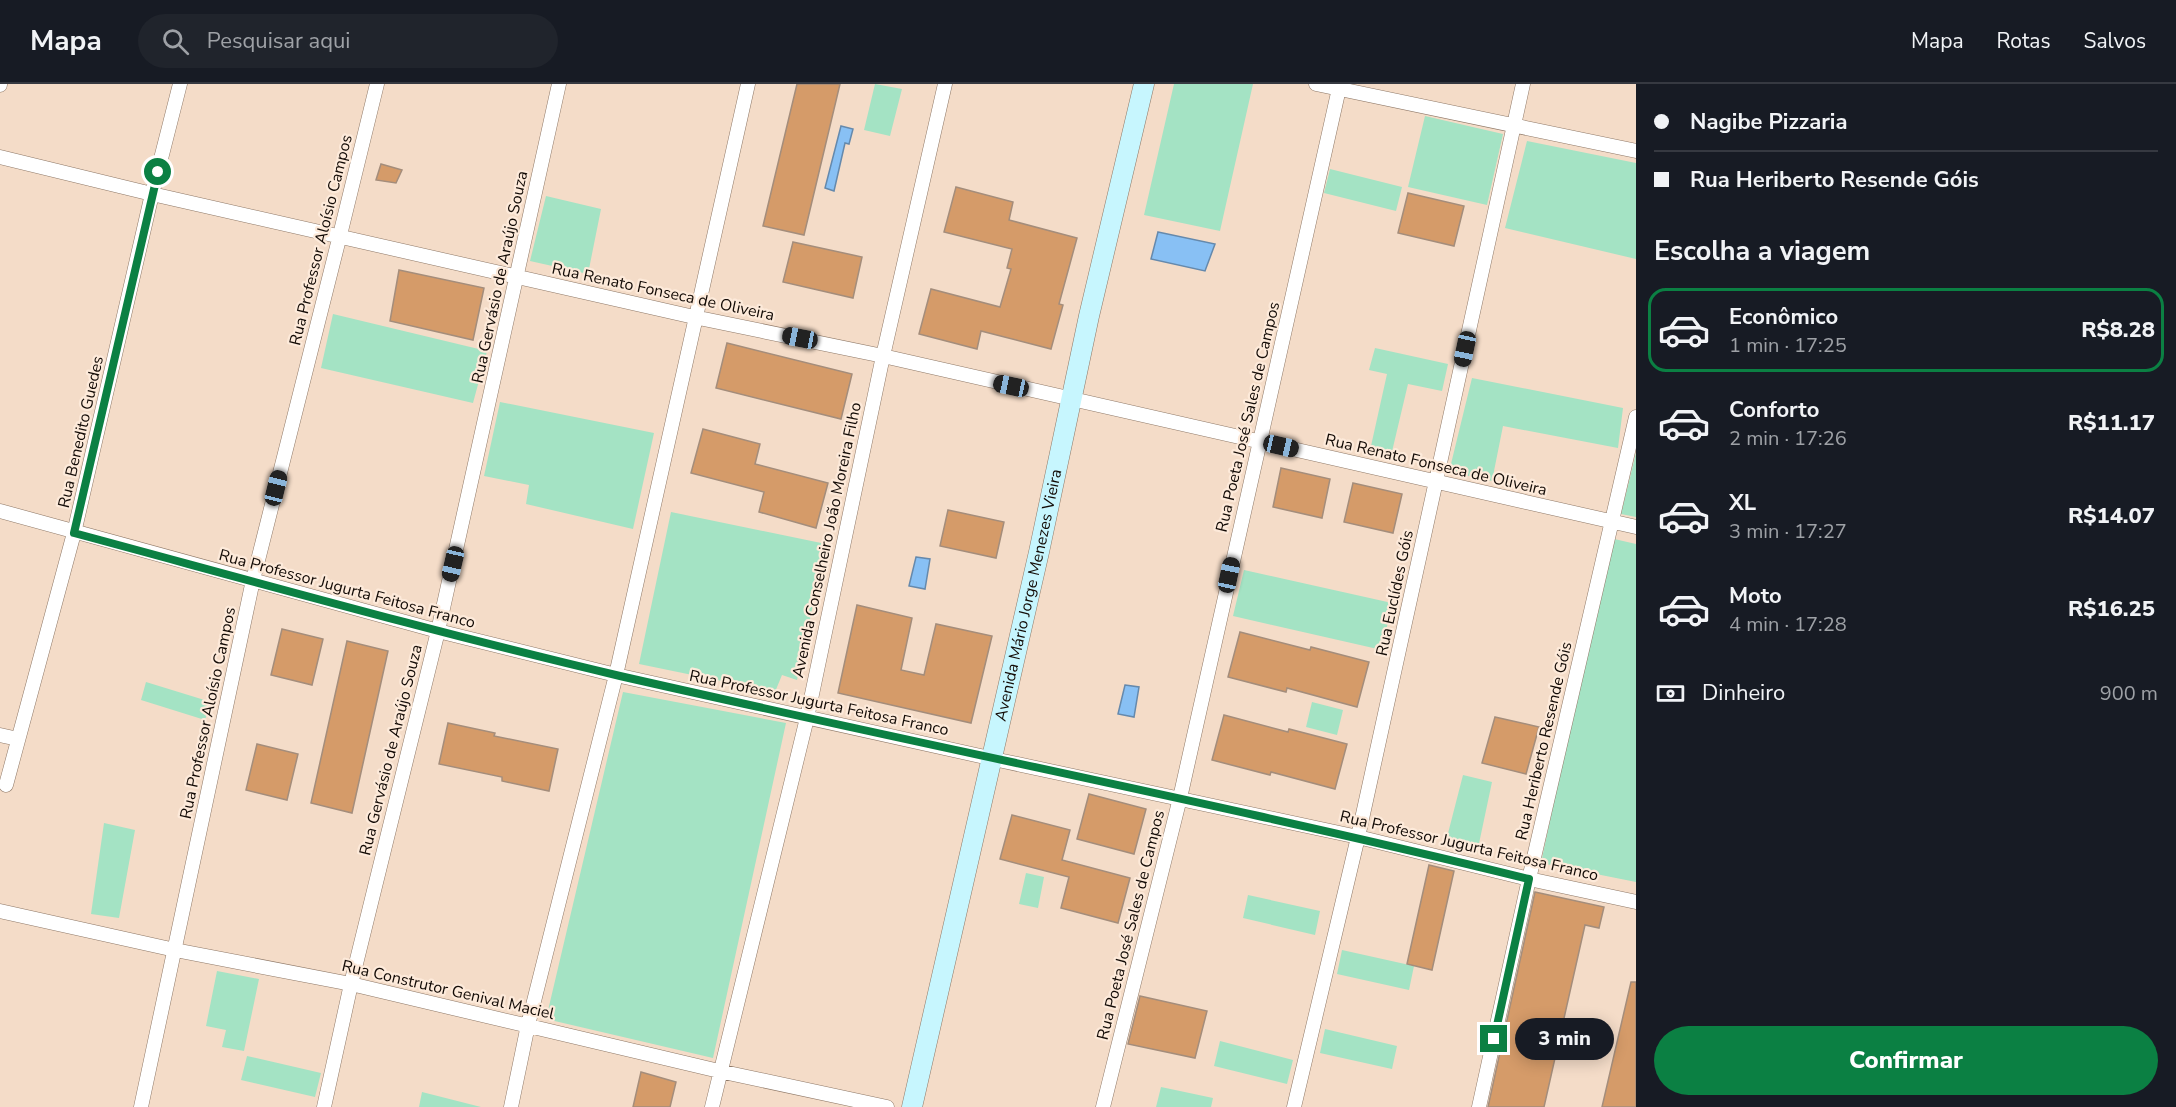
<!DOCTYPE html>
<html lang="pt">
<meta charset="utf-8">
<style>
:root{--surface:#171b24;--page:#20242c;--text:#f1f3f6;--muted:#9ea1a6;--line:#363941;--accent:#0b8043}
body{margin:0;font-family:"Nunito Sans",sans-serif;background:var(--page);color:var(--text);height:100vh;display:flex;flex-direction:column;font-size:22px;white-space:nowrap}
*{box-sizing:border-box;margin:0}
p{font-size:20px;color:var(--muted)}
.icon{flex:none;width:33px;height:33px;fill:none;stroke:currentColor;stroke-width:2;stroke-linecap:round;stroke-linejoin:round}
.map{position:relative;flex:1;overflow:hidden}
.drawer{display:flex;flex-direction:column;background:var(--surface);width:540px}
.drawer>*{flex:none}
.hud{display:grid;align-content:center;height:132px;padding:0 18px;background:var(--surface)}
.end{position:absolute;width:27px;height:27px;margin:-14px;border:8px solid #0b8043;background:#fff;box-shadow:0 0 0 3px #fff}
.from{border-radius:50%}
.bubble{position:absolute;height:42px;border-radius:21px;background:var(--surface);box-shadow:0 3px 15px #0003;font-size:20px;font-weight:800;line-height:42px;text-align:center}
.car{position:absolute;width:18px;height:36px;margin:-18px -9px;border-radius:8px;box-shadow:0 0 4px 2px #0007;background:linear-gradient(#222 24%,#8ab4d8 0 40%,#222 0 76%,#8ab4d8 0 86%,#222 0)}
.hud b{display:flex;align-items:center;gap:21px;height:57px;font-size:22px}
.hud b+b{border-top:2px solid var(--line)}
.hud i{width:15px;height:15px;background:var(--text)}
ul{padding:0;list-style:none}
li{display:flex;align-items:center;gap:18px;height:84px;margin:0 12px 9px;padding:0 6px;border:3px solid transparent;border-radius:18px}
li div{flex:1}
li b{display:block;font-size:22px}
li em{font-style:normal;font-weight:800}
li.current{border-color:var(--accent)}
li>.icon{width:54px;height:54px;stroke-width:1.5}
h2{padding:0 18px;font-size:27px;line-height:72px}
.pay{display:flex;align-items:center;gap:15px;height:66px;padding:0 18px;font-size:22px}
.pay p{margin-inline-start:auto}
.cta{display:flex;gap:12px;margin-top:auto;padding:12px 18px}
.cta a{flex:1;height:69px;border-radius:36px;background:var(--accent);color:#fff;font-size:24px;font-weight:800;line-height:69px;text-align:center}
header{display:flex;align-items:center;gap:36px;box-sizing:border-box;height:84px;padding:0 30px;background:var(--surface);border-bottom:2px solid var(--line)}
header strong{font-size:28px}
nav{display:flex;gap:33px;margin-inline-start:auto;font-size:21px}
.search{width:420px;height:54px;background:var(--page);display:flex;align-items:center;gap:15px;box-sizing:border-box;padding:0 21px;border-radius:33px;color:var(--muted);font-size:22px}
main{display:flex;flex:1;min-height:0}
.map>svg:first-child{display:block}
.green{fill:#a4e3c4}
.water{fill:#88c0f4;stroke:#6589ac;stroke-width:1.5}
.building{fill:#d59b69;stroke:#a48d7b;stroke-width:1.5}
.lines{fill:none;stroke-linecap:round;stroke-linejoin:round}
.street-casing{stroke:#8e7867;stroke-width:15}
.secondary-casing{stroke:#8e7867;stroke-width:21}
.street{stroke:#fff;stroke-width:14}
.secondary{stroke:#c7f6fe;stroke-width:20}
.route{stroke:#0b8043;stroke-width:8}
.labels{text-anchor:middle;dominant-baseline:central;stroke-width:4.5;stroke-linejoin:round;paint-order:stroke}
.street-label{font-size:16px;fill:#120a05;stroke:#fdeada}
</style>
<header>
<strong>Mapa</strong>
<div class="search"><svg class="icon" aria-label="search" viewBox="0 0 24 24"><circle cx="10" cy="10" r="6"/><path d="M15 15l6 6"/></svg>Pesquisar aqui</div>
<nav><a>Mapa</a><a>Rotas</a><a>Salvos</a></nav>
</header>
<main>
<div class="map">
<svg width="1636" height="1023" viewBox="0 0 1636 1023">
<rect width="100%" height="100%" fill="#f4dcc8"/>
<path class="green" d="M875,0L902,5L890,52L864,46Z
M1174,0H1253L1220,147L1144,131Z
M1425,32L1503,50L1487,121L1408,103Z
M1527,57L1636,79V175L1505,144Z
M1330,85L1402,103L1396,127L1324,109Z
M546,112L601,125L588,190L530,177Z
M333,230L487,267L473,319L321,284Z
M1375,264L1448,280L1442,307L1408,300L1390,376L1369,371L1387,290L1369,286Z
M1472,294L1623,324L1618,364L1503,342L1492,397L1449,388Z
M500,318L654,349L633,445L526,420L529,401L484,392Z
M1636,369V433L1621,430Z
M671,428L826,460L797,596L782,591L775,608L639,580Z
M1610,454L1636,460V798L1541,779Z
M1244,486L1392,519L1382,566L1233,532Z
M146,598L211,618L205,636L141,616Z
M623,608L786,639L713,974L546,935Z
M1312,618L1343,626L1337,651L1306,643Z
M1463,691L1492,698L1477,769L1445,761Z
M104,739L135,746L119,834L91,830Z
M1026,789L1044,793L1038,824L1019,820Z
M1248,811L1320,827L1315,851L1243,834Z
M1342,866L1414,882L1409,906L1337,890Z
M217,887L259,895L244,967L222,963L226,946L206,942Z
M1325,945L1397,962L1392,985L1320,969Z
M1220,957L1293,976L1287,1000L1214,982Z
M247,972L321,989L315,1013L241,996Z
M1161,1003L1213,1014L1211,1023H1156Z
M422,1008L481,1023H419Z"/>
<path class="water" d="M841,42L853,45L849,60L845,59L834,107L825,104Z
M1158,148L1215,160L1205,187L1151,175Z
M916,473L930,475L925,505L909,502Z
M1125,601L1139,603L1134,633L1118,630Z"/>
<path class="building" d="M797,0H840L804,151L763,142Z
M381,80L402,86L396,99L376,96Z
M956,103L1013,118L1009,136L1077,154L1059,220L1063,221L1051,265L981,247L977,265L919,250L931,205L1000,223L1011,185L1007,184L1012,165L944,148Z
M1408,109L1464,122L1454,162L1398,149Z
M793,158L862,173L853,214L783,198Z
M399,186L484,204L473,256L390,237Z
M727,259L852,290L841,335L716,304Z
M703,345L760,360L755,380L828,399L816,444L759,428L764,408L691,389Z
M1281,384L1330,395L1322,434L1273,423Z
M1353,399L1402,410L1393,449L1344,438Z
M948,426L1004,438L996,474L940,462Z
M857,521L912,534L901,586L924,591L936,540L992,552L971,639L838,609Z
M282,545L323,555L312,601L271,591Z
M1240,548L1310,566L1311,563L1369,578L1357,623L1287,604L1286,608L1228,593Z
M347,557L388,567L352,729L311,719Z
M1224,631L1288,648L1289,645L1347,660L1335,705L1271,688L1270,691L1212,676Z
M1495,633L1539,643L1526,690L1482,679Z
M448,639L495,649L494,652L558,665L549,707L502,697V693L439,680Z
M257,660L298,670L287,716L246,706Z
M1089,710L1146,725L1134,770L1077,755Z
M1012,731L1070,746L1062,776L1130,794L1118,839L1061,824L1069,793L1000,775Z
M1429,781L1454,787L1432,886L1407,880Z
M1535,808L1604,823L1599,844L1585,841L1544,1023H1488Z
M1631,898H1636V1023H1602Z
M1140,912L1207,927L1195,974L1128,960Z
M641,988L676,998L670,1023H633Z"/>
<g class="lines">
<defs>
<path id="street" d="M1316,0L1636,67
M0,1V0
M0,73L152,110L694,233L883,272L1636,443
M0,427L438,547L616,591L1003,677L1358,753L1529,795L1636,818
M0,651L18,655
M6,701L74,449L152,110L180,0
M0,827L175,866L351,900L719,987L887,1023
M141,1023L253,496L340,151L377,0
M324,1023L351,900L438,547L559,0
M511,1023L528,941L616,591L748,0
M712,1023L807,634L883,272L945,0
M1103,1023L1180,714L1340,0
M1294,1023L1358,753L1523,0
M1479,1023L1529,795L1636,333"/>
<g id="secondary">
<path id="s1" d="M912,1023L1039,468L1089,232L1144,0"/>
</g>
</defs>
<use href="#street" class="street-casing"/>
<use href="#secondary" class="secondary-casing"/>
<use href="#street" class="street"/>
<use href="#secondary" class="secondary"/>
</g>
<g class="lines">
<path class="route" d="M158,88L74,449C256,498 437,549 620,592C922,661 1227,721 1529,795L1494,955"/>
</g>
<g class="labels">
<g class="street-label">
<text transform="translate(321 156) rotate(-76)">Rua Professor Aloísio Campos</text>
<text transform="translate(500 193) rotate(-78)">Rua Gervásio de Araújo Souza</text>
<text transform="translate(663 208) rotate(12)">Rua Renato Fonseca de Oliveira</text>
<text transform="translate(1248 333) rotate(-77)">Rua Poeta José Sales de Campos</text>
<text transform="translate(81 348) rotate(-77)">Rua Benedito Guedes</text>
<text transform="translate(1436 381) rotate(13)">Rua Renato Fonseca de Oliveira</text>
<text transform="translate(827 456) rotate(-78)">Avenida Conselheiro João Moreira Filho</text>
<text transform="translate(347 505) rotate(15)">Rua Professor Jugurta Feitosa Franco</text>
<text transform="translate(1395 509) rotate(-78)">Rua Euclídes Góis</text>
<text stroke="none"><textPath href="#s1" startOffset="525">Avenida Mário Jorge Menezes Vieira</textPath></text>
<text transform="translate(819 619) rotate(12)">Rua Professor Jugurta Feitosa Franco</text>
<text transform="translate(208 629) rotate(-78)">Rua Professor Aloísio Campos</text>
<text transform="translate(1544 657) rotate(-77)">Rua Heriberto Resende Góis</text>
<text transform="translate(391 666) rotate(-76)">Rua Gervásio de Araújo Souza</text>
<text transform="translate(1469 762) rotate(13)">Rua Professor Jugurta Feitosa Franco</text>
<text transform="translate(1131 841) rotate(-76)">Rua Poeta José Sales de Campos</text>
<text transform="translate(448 906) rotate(13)">Rua Construtor Genival Maciel</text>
</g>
</g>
</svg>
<i class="end from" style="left:158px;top:88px"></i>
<i class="end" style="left:1494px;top:955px"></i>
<div class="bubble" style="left:1515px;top:934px;width:99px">3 min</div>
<i class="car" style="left:800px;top:254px;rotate:281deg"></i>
<i class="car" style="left:1465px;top:265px;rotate:192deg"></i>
<i class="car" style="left:1011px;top:302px;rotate:282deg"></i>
<i class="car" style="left:1281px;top:362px;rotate:103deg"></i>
<i class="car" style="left:276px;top:404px;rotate:14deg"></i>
<i class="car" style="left:453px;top:480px;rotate:193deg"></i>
<i class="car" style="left:1229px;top:491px;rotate:12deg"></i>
</div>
<section class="drawer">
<div class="hud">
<b><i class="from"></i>Nagibe Pizzaria</b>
<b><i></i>Rua Heriberto Resende Góis</b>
</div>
<h2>Escolha a viagem</h2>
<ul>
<li class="current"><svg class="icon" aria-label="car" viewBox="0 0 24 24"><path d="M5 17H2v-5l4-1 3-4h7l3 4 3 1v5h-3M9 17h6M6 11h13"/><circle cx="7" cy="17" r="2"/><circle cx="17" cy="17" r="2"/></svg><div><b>Econômico</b><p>1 min · 17:25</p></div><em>R$8.28</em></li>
<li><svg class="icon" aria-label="car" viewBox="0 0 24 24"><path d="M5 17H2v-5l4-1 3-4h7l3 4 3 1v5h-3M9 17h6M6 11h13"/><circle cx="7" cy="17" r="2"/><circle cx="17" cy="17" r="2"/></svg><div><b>Conforto</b><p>2 min · 17:26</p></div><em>R$11.17</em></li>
<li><svg class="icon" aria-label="car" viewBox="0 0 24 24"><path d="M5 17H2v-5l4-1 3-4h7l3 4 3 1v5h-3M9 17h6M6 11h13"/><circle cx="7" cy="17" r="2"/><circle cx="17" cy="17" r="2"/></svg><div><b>XL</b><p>3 min · 17:27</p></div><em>R$14.07</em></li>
<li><svg class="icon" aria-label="car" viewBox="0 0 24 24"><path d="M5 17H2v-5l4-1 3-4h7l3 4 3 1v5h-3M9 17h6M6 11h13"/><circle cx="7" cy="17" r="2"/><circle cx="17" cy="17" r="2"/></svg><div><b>Moto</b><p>4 min · 17:28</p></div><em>R$16.25</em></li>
</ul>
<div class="pay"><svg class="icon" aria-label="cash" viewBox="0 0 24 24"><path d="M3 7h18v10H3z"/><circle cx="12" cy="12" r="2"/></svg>Dinheiro<p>900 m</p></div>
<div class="cta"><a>Confirmar</a></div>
</section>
</main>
